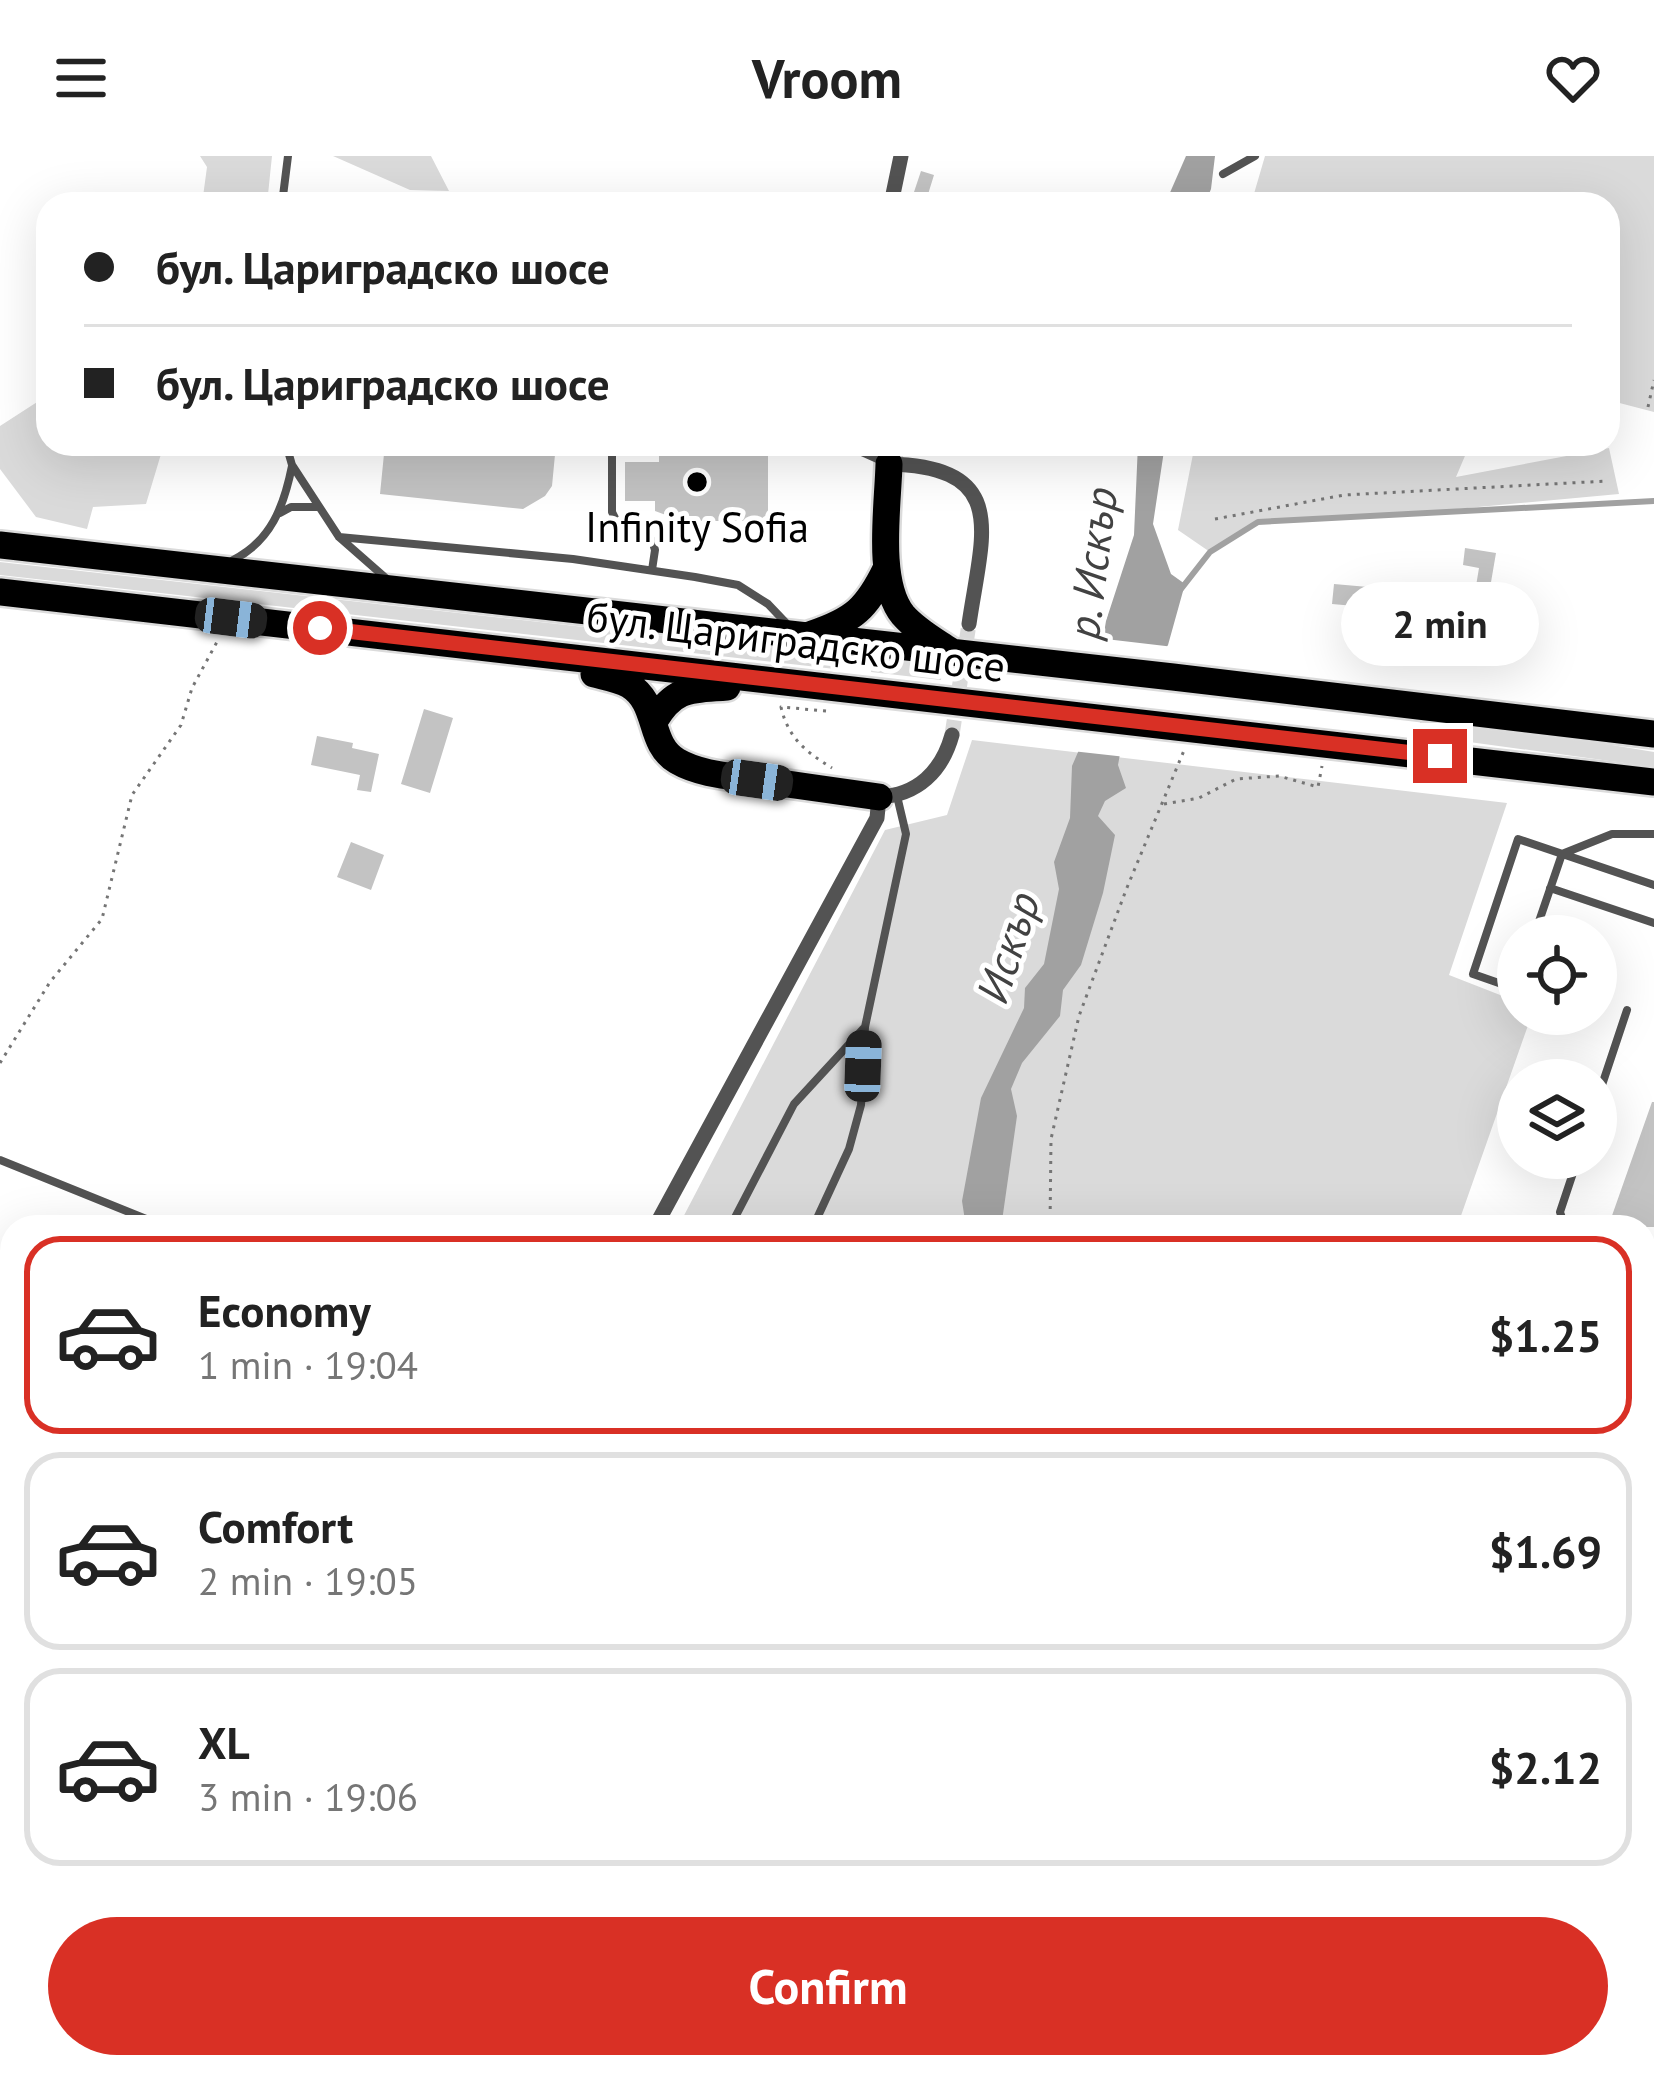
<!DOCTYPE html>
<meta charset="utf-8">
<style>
:root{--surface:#fff;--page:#f2f2f2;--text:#222;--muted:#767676;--line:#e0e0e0;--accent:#d93025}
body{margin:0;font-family:"PT Sans",sans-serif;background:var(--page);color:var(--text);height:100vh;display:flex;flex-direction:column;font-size:45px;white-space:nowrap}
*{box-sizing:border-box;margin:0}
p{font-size:39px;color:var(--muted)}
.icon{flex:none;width:66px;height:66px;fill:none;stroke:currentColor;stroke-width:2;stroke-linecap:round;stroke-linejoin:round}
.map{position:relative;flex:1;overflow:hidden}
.details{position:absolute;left:0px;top:1059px;width:1656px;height:864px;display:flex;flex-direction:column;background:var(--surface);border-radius:36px 36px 0 0;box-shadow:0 12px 48px #0002}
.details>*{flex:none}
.hud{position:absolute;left:36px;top:36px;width:1584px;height:264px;border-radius:36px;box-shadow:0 12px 48px #0002;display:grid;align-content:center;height:264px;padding:0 48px;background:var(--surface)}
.controls{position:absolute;left:1497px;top:759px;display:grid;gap:24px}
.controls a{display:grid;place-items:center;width:120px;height:120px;border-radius:50%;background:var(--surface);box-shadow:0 12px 48px #0002;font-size:60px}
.end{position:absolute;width:54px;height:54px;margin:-27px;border:15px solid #d93025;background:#fff;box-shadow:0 0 0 6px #fff}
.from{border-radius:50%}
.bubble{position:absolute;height:84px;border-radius:42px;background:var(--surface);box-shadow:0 12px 48px #0002;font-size:39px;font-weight:600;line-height:84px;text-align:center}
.car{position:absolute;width:36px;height:72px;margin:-36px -18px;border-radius:15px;box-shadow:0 0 9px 3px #0007;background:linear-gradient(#222 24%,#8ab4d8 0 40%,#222 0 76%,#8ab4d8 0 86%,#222 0)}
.hud b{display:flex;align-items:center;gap:42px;height:114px;font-size:45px}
.hud b+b{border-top:3px solid var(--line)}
.hud i{width:30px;height:30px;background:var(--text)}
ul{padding:21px 0 0;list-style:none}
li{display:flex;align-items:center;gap:36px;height:198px;margin:0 24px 18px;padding:0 24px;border:6px solid var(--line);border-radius:36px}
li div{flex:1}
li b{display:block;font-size:45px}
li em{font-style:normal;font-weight:600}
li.current{border-color:var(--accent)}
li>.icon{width:108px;height:108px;stroke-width:1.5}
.primary-button{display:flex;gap:24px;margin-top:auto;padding:24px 48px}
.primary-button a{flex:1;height:138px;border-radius:72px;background:var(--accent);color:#fff;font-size:48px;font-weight:600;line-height:138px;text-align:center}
header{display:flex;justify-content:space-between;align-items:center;height:156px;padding:0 48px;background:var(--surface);font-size:54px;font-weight:600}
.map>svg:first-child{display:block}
.green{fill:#dadada}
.water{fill:#a1a1a1}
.pier{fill:#fff}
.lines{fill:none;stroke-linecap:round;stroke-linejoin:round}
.stream{stroke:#a1a1a1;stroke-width:6}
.river{stroke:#a1a1a1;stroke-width:33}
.building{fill:#c3c3c3}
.street-tunnel{stroke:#d9d9d9;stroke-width:15;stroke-dasharray:15 8;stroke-linecap:butt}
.highway-casing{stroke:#dbdbdb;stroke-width:32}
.path{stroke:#757575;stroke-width:3;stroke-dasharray:3 6;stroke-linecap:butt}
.lane{stroke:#535353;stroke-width:8}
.street{stroke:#535353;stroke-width:15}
.highway{stroke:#000;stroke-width:27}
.route{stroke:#d93025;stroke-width:15}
.poi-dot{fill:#000;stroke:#fff;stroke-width:4.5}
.labels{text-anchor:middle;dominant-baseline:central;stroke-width:10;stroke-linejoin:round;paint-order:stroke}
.poi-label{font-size:42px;fill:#000;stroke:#fff}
.street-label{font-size:42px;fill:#000;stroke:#fff}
.water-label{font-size:45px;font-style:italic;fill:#424242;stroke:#fff}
</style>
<header><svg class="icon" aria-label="menu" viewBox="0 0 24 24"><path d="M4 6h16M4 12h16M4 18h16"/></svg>Vroom<svg class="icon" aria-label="heart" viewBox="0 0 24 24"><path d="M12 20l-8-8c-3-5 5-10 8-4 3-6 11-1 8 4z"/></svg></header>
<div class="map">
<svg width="1654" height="1923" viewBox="0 0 1654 1923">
<rect width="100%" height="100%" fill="#fff"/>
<path class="green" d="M200,0H272L267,48H202L207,11Z
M333,0H431L449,35L410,34Z
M1265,0H1654V256L1608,244V48H1251Z
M48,239V288H164L146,348L93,351L87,373L36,361L0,313V270Z
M1195,288H1470L1456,321L1609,292L1619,338L1392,359L1258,366L1210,396L1178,374Z
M0,406L837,499L835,513L0,419Z
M873,502L942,510L941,524L871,516Z
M1420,566L1588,585L1654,596V611L1418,579Z
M972,584L1507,647L1449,819L1518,846V858H1532L1457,1071H678L885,674L947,659Z
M1644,1174L1654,1175V1357L1644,1350Z
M402,1911H1325V1923H386Z"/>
<path class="water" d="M1186,0H1215L1211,33L1205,48H1165Z
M1138,288H1165L1153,368L1171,418L1185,428L1168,489L1129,549L1118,609L1126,632L1105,645L1098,660L1115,679L1103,737L1081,809L1063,834L1060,860L1022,907L1011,933L1017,960L1002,1065L1005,1071H966L962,1045L981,942L1024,852L1025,832L1044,808L1059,733L1054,706L1070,662L1072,610L1088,573L1106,465L1134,379Z"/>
<path class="pier" d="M1097,482L1174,491L1135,552L1126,601L1072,595L1082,572Z"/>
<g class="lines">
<path class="stream" d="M1181,433L1210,396L1258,366L1654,345"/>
<path class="river" d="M692,1911L696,1923"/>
</g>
<path class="building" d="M921,15L934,19L925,48H910Z
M385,288H556L552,330L545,340L523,353L380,338Z
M768,291V365H703L674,362L655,355V345H625V306H659V292Z
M1465,392L1496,397L1490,432L1476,430L1479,412L1463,409Z
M1334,428L1368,431L1366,451L1332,448Z
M424,553L453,562L430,637L401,628Z
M317,580L353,587L352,592L379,598L371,636L357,634L360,619L311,609Z
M351,686L384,699L371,734L337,721Z
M1652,946H1654V1071H1608Z"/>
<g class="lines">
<path class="street-tunnel" d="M952,579L969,468"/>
<defs>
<path id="highway" d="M889,308C888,350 876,426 903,459C916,474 934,484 949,494
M0,389L1173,521L1654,578
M0,436L1654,626
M812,478C854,464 867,452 886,413
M594,518C606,521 619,523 629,529C660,548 647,587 677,605C701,619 732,620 759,624C799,630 839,635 879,641
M655,564C675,531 691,534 727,531"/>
</defs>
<use href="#highway" class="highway-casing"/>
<path class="path" d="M1648,251L1654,224
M1215,363L1344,339L1607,325
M826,555L781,551C788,582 806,596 832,612
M1164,648L1199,642L1236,623L1279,620L1318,631L1322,610
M0,907L50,826L102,763L132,639L181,569L192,532L218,484
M1050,1071L1051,983L1079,860L1126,734L1185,592
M806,1923L809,1911
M1333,1923L1337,1911"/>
<path class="lane" d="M1223,18L1255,0
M282,48L288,0
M286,288L292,309L339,381L388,424
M612,288V356L618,368L652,384L655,394L652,414
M844,288L882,305
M280,357L291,351H317
M339,381L573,403L695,421L738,429L768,448L788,469
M233,404C271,385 284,350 292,310
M1550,732L1654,767
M1534,780L1562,698L1612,678H1654
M1518,828L1516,833L1473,818L1518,683L1654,729
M1596,947L1627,854
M0,1004L166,1071
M730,1071L794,948L864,872
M813,1071L849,993L861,949L865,871L906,678L897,640
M1565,1071L1560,1056L1578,1002
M1644,1139L1654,1143
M1644,1364L1654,1370
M1644,1442L1654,1441
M1644,1804H1654"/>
<path class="street" d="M891,48L901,0
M888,288L889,308C1011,311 982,378 969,468
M655,1071L877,662L879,641C918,639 942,615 952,579
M1644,1526L1654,1528
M364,1923L368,1911"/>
<use href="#highway" class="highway"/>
</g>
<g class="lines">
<path class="route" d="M320,472L1440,600"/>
</g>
<circle class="poi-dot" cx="697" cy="326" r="12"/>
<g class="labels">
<g class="poi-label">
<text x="697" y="370">Infinity Sofia</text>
</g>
<g class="street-label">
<text transform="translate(796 485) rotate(7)">бул. Цариградско шосе</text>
</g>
<g class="water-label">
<text transform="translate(1091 407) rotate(-83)">р. Искър</text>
<text transform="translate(1007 791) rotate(-72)">Искър</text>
</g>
</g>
</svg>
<div class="controls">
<a><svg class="icon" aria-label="locate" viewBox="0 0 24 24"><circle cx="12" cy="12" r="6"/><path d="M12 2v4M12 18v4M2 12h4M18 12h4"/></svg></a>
<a><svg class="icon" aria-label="layers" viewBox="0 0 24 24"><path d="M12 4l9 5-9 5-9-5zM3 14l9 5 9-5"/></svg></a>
</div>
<i class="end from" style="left:320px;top:472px"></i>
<i class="end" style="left:1440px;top:600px"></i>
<div class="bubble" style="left:1341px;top:426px;width:198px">2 min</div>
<i class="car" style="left:231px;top:462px;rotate:97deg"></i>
<i class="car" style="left:757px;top:624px;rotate:98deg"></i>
<i class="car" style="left:863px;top:910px;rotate:2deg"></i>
<div class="hud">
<b><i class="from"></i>бул. Цариградско шосе</b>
<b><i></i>бул. Цариградско шосе</b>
</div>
<section class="details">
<ul>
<li class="current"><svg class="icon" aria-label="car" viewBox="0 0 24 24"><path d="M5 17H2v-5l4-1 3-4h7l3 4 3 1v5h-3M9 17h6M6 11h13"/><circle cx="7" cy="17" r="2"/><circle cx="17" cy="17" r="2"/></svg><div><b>Economy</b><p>1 min · 19:04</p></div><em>$1.25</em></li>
<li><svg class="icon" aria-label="car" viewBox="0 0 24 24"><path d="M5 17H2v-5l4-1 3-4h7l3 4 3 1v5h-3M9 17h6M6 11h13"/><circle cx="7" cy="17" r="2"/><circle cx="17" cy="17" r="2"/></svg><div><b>Comfort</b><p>2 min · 19:05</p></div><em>$1.69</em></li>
<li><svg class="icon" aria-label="car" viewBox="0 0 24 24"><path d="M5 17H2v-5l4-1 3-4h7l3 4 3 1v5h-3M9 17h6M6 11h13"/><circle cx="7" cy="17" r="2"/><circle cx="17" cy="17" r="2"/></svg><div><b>XL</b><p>3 min · 19:06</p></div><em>$2.12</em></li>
</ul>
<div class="primary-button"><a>Confirm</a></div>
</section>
</div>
